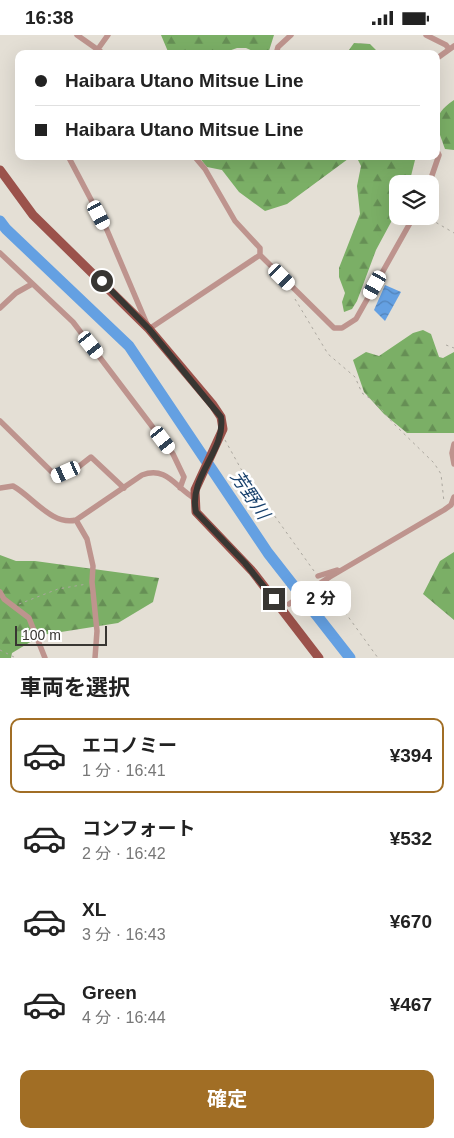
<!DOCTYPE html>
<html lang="ja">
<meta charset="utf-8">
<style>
:root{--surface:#fff;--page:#f6f6f6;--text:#222;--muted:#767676;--line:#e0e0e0;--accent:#a16e25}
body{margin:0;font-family:Arial,"Noto Sans JP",sans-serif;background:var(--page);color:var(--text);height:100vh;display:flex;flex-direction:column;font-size:19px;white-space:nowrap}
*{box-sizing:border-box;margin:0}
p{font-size:16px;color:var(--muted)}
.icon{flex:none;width:28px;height:28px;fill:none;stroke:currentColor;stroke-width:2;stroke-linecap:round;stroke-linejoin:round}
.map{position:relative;height:623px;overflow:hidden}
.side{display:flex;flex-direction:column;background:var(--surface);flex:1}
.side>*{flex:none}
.guide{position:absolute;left:15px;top:15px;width:425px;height:110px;border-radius:10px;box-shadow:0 5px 20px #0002;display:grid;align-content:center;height:110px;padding:0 20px;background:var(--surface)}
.controls{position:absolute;left:389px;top:140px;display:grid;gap:10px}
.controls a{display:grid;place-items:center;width:50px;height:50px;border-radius:10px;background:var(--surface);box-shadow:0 5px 20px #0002;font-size:25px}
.scale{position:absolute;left:15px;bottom:12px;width:92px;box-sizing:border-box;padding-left:5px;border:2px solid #383632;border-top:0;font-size:14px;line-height:18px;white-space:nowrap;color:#383632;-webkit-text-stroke:4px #fff;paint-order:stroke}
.end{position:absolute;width:22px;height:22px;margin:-11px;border:6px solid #383632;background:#fff;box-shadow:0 0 0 2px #fff}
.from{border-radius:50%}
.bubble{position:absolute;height:35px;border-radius:10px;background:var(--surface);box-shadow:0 5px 20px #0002;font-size:16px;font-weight:700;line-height:35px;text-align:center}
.car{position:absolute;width:15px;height:30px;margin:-15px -8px;border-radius:6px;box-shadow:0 0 4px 1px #0007;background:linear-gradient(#fff 24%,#345 0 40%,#fff 0 76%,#345 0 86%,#fff 0)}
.guide b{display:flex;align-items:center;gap:18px;height:48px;font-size:19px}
.guide b+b{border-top:1px solid var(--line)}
.guide i{width:12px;height:12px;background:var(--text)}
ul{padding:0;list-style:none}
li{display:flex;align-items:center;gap:15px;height:75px;margin:0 10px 8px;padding:0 10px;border:2px solid transparent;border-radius:10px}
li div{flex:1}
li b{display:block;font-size:19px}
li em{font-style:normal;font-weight:700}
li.active{border-color:var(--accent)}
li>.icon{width:45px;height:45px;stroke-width:1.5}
h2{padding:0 20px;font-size:22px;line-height:60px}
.primary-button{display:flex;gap:10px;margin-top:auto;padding:10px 20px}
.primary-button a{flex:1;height:58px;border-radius:10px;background:var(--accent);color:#fff;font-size:20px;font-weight:700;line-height:58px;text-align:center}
.status{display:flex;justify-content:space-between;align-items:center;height:35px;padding:0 25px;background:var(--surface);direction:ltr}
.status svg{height:14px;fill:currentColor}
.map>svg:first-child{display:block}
.forest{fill:url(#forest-firs)}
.water{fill:url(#water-waves)}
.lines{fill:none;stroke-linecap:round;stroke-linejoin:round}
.river{stroke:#64a0e2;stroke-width:11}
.path{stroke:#aba79f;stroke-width:1;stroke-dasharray:2.5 4;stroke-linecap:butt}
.street{stroke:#be948e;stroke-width:5.5}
.primary{stroke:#9b524b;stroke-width:9}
.street-bridge{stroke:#be948e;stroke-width:5.5}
.route{stroke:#383632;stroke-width:6}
.labels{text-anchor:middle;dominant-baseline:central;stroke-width:5;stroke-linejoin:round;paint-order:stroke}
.water-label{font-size:18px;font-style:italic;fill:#163f6b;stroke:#fff}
</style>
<div class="status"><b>16:38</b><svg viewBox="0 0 49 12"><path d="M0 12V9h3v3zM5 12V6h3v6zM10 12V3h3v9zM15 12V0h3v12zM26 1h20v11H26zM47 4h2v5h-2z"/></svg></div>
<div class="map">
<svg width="454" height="623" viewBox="0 0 454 623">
<defs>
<pattern id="forest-firs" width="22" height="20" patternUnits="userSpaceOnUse" patternTransform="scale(1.25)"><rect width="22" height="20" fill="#7baf66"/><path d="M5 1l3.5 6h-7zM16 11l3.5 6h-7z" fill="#668f55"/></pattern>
<pattern id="water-waves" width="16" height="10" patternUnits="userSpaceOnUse" patternTransform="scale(1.25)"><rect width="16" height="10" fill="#64a0e2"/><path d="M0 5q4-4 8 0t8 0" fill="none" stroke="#5383b8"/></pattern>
</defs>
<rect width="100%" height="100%" fill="#e4dfd5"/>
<path class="forest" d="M161,0H274L268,19H259L246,13H237L220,19H169Z
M354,8L370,9L380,19H346Z
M454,65V115L445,114C437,91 430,81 454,65Z
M198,121H416L409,149H398L397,176L376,215L357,266L352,274L344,277L342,267L345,258L339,242V233L360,179L357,151L361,131L357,123L348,124L287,169L265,176L239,157L222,135L207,132Z
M423,295L431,299L439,322L443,323L454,317V398H407L384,379L364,357L353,325L366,317L379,321L413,298Z
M454,517V585L423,559L440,526Z
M0,520L16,526H35L159,543L153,567L118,588L42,600L12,618L11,623H0Z"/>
<path class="water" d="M385,250L401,257L385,286L374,275Z"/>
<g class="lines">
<path class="river" d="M0,186L6,194L129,311L268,518L350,623"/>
<path class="path" d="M425,181L454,198
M295,264L328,319L355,342L362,358L375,367L394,389L434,428L441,439L444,467
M446,310L454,313
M225,405L241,434L314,536
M326,551L378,623
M19,569L58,554L87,549
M0,615L16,623"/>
<path class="street" d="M77,0L104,19
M426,0L446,10L449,14
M98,14L108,0
M276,19L278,12L291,0
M436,24L454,11
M68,121L107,195L149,294L260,220
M194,121L205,134L235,186L260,213V220L334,293H342L356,284L414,181
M429,149L439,120L436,114
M0,218L73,287L173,419L184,442L180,453
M0,273L16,258L32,249
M0,386L57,442L77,433L91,422L124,453
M454,409L452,418L454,429
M0,453L13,451C33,462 52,491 76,485L142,440C167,431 175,452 194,463
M76,485L87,504L93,531L92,547L97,596L95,623
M318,541L337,535
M328,543L444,475L451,470L454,462
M0,557L4,564L29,583L45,623"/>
<path class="primary" d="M0,135L33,180L149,294L213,370L221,382L223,394L195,455L196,477L253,537L319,623"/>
<path class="street-bridge" d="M289,569L328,543"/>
</g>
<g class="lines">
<path class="route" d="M102,246L149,294L221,382C226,416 188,442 196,477L245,528L274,564"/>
</g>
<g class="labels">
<g class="water-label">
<text transform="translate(250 460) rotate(56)">芳野川</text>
</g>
</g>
</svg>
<div class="controls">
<a><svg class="icon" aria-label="layers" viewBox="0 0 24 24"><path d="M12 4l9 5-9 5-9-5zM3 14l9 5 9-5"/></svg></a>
</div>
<div class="scale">100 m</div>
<i class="end from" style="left:102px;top:246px"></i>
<i class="end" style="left:274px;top:564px"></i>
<div class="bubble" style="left:291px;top:546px;width:60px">2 分</div>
<i class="car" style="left:99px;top:180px;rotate:152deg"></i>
<i class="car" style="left:282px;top:242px;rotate:135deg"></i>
<i class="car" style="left:375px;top:250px;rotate:209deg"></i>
<i class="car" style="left:91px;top:310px;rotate:141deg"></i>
<i class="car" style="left:163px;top:405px;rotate:143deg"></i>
<i class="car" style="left:66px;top:437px;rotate:246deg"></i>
<div class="guide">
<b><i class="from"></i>Haibara Utano Mitsue Line</b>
<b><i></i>Haibara Utano Mitsue Line</b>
</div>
</div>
<section class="side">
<h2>車両を選択</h2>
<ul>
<li class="active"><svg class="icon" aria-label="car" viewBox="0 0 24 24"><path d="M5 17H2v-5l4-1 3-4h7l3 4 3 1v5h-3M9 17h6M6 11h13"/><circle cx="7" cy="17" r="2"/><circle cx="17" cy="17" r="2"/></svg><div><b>エコノミー</b><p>1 分 · 16:41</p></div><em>¥394</em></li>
<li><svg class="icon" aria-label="car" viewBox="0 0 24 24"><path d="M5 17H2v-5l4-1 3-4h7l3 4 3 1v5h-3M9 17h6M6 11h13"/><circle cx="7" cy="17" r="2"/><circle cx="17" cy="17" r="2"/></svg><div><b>コンフォート</b><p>2 分 · 16:42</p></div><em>¥532</em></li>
<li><svg class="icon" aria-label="car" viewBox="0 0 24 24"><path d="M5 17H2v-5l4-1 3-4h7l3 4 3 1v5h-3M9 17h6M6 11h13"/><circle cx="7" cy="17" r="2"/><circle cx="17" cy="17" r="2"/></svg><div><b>XL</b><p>3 分 · 16:43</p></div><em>¥670</em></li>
<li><svg class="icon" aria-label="car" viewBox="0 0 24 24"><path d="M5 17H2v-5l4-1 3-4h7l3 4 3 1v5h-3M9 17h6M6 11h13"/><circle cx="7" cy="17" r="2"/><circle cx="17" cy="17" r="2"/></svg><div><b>Green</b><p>4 分 · 16:44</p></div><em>¥467</em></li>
</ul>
<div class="primary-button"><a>確定</a></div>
</section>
